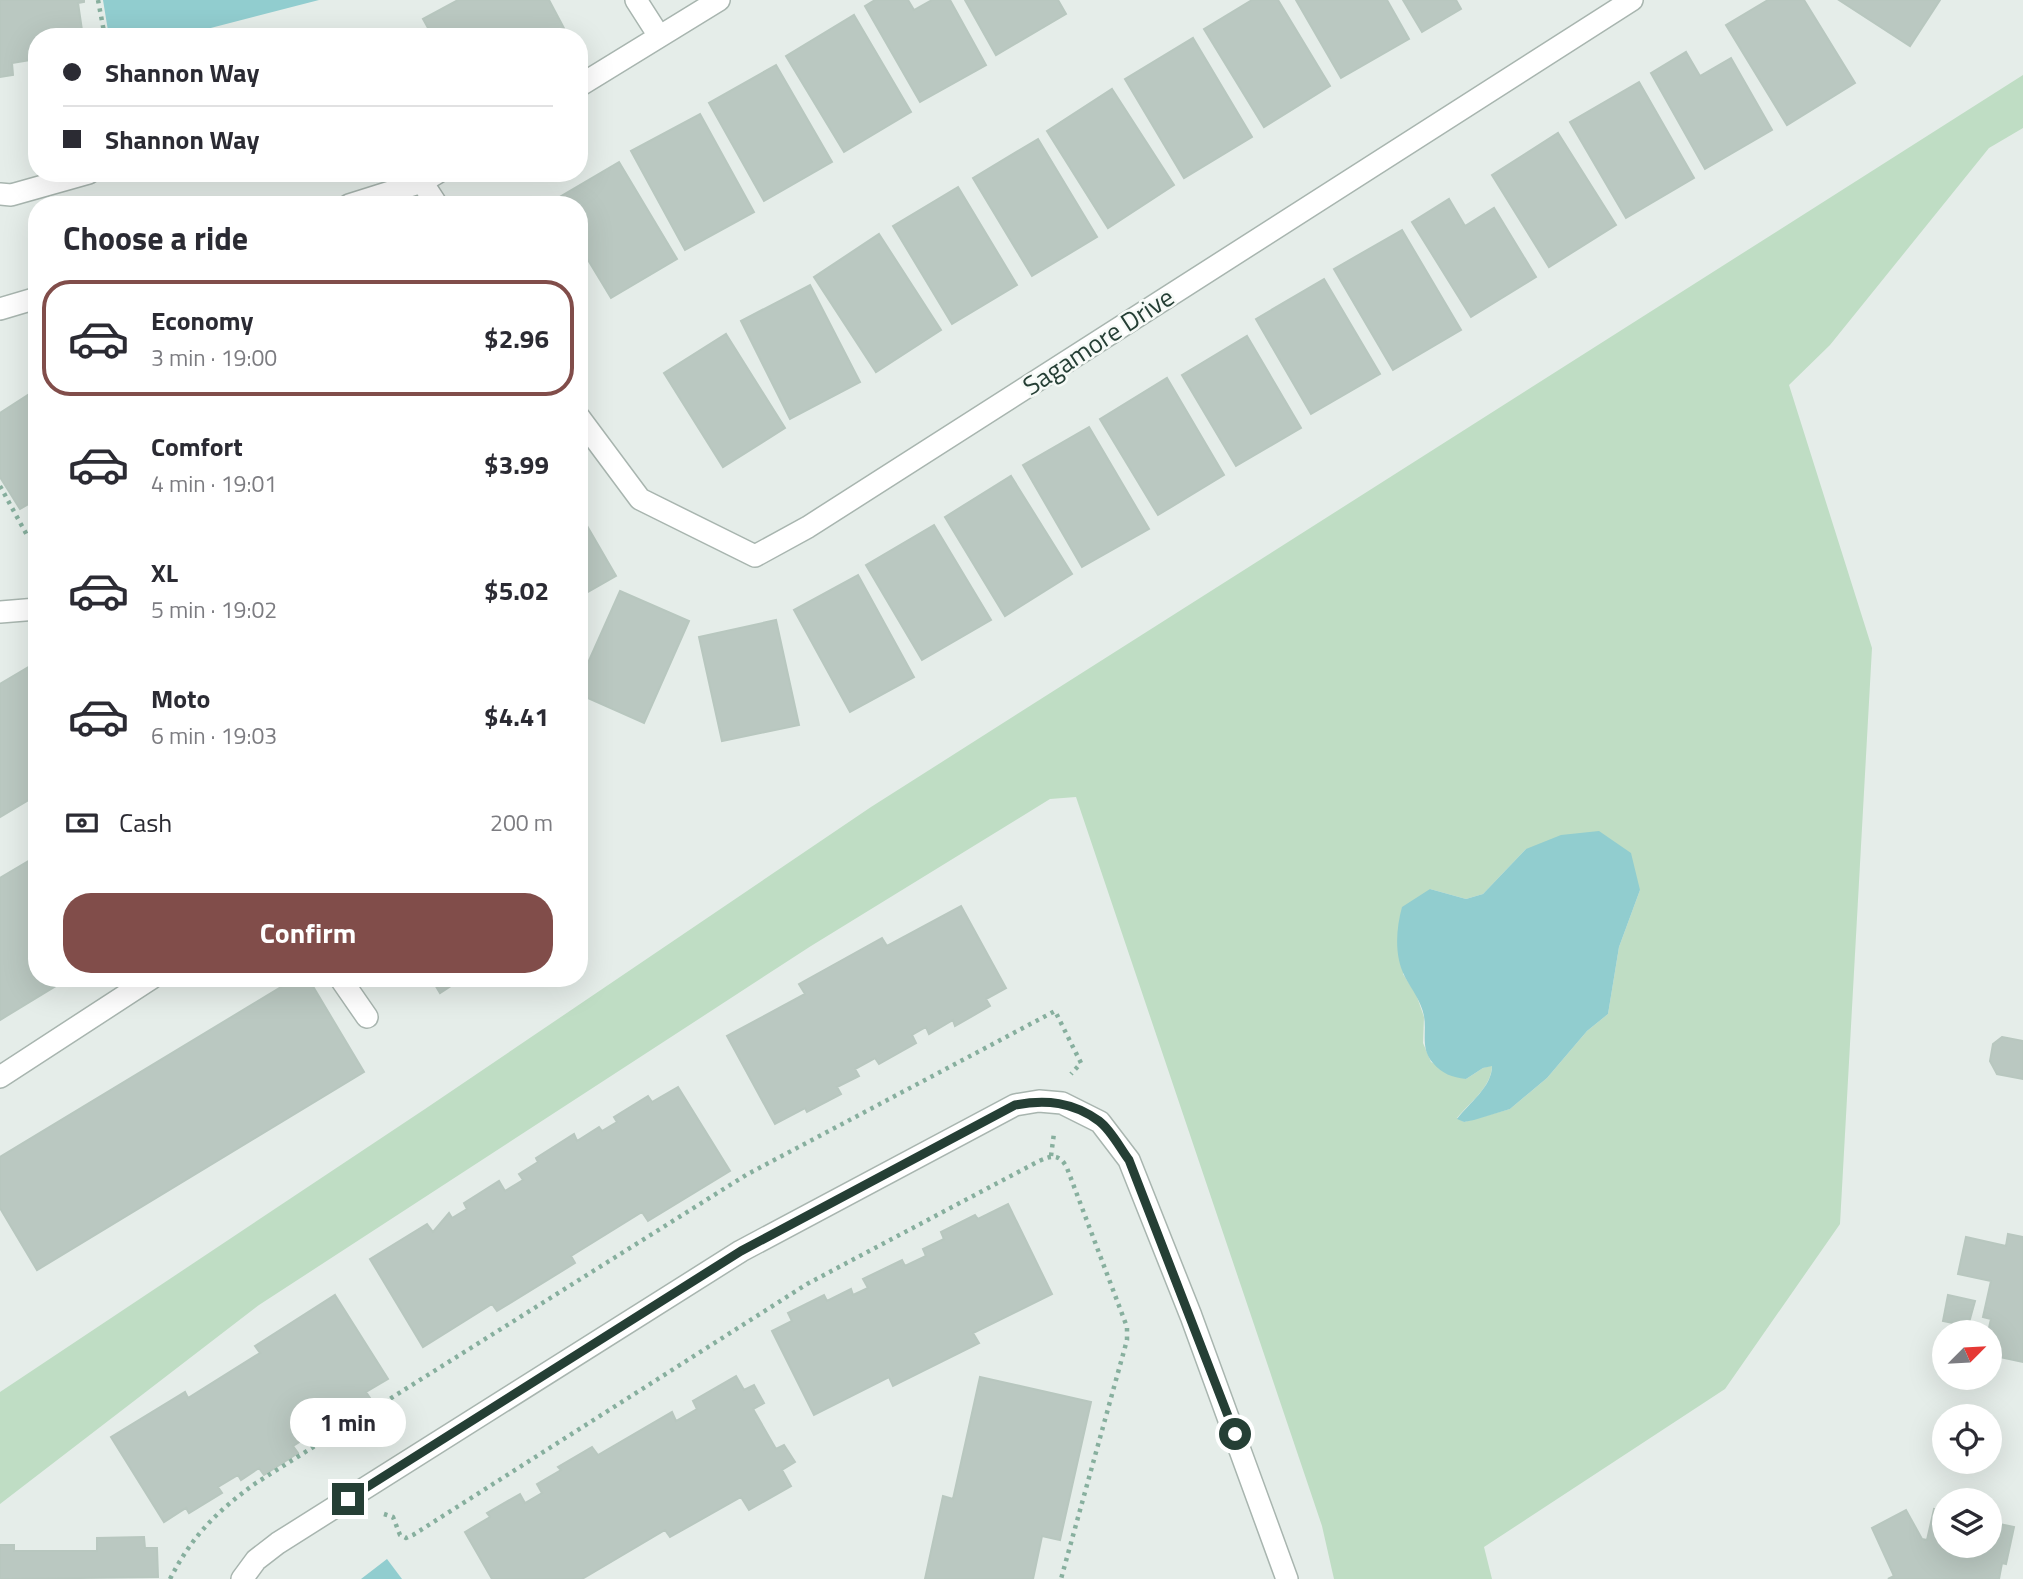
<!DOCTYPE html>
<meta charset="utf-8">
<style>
:root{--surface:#fff;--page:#f2f2f3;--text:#2b2b33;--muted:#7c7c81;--line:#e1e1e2;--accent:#814d4a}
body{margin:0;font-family:"Titillium Web",sans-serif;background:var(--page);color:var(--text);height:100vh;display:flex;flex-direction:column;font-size:26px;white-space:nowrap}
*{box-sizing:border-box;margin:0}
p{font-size:23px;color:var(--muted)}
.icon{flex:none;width:38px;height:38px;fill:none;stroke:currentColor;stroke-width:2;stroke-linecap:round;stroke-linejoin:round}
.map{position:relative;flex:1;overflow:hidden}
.panel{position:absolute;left:28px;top:196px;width:560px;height:791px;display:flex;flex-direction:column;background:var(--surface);border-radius:28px;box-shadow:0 7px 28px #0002}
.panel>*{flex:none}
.guide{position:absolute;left:28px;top:28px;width:560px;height:154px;border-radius:28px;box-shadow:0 7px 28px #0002;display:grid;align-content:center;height:154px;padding:0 35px;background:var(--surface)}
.needle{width:46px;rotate:66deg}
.buttons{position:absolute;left:1932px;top:1320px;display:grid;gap:14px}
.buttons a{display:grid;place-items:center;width:70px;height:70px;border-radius:50%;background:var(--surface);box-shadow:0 7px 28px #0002;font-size:35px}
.end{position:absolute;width:32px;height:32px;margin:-16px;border:9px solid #253f35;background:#fff;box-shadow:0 0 0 4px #fff}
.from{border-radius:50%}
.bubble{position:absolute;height:49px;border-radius:24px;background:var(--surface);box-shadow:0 7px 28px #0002;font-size:23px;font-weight:700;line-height:49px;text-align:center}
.guide b{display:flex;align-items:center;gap:24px;height:66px;font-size:26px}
.guide b+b{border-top:2px solid var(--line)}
.guide i{width:18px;height:18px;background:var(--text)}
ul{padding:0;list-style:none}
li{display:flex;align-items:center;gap:21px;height:116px;margin:0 14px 10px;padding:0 21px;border:4px solid transparent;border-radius:28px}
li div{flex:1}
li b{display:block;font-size:26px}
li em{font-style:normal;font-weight:700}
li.active{border-color:var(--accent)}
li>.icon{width:63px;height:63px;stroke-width:1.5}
h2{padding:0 35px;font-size:32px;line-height:84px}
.pay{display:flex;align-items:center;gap:18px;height:77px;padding:0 35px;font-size:26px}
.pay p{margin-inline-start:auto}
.cta{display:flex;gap:14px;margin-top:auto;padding:14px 35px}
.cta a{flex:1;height:80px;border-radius:28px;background:var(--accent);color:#fff;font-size:28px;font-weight:700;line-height:80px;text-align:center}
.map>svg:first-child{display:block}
.green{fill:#bfddc4;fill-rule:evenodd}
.water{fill:#91cdcf}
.building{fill:#bac8c1;stroke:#b8c7bf;stroke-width:2}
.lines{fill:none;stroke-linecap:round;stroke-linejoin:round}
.minor-casing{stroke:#a8b5af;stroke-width:24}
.path{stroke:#87af9e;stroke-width:4.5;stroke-dasharray:3.5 5;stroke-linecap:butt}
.minor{stroke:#fff;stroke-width:21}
.route{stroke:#253f35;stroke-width:9}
.labels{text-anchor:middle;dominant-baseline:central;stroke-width:5;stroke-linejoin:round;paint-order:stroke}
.street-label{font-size:26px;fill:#253f35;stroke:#f6faf7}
</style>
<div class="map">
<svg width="2023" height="1579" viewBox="0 0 2023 1579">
<rect width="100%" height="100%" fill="#e5ede9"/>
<path class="green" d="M2023,75V128L1989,148L1830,345L1789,385L1872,648L1840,1224L1725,1389L1484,1547L1492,1579H1334L1322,1526L1076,797L1050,799L811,946L259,1305L0,1504V1392L425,1109L871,807ZM1526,849L1640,890L1619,947L1608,1014L1587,1031L1547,1078L1510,1109L1464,1122L1457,1118C1470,1102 1492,1087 1492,1065L1483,1068L1466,1079L1431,1062L1423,1043L1424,1017L1416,994L1403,974L1430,889L1466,899L1483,894Z"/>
<path class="water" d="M103,0H319L176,37H109Z
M1599,831L1631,853L1640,890L1619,947L1608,1014L1587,1031L1547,1078L1510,1109L1474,1120L1464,1122L1457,1119C1469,1103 1492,1087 1492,1066L1483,1068L1466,1079C1452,1077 1442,1074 1433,1063C1420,1048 1427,1033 1424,1016C1421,1001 1412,990 1405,977C1394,956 1396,929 1402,907L1430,889L1466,899L1483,894L1526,849L1561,835Z
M387,1559L402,1579H361Z"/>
<path class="building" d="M0,0H84V2L78,3L83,37H37V59L12,63L13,75L0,77Z
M458,0H549L565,30L553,37H433L423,19Z
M875,0H908L914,10L932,0H950L986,65L920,102L865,6Z
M965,0H1058L1066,14L996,55Z
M1252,0H1278L1330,86L1264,127L1204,29Z
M1296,0H1387L1409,39L1341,78Z
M1403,0H1456L1461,9L1422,32Z
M1768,0H1804L1855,83L1787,125L1726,25Z
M1839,0H1940L1910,46Z
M854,15L911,112L844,152L786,56Z
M1193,38L1252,137L1184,178L1125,79Z
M1686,52L1700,76L1731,58L1772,130L1705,169L1651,73Z
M776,65L832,162L764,201L709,103Z
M1639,82L1694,178L1626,218L1570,122Z
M1112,89L1174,185L1108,228L1047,131Z
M700,114L754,212L685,250L631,151Z
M1558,133L1616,225L1549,267L1492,175Z
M1038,139L1097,237L1032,276L973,178Z
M619,162L677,259L611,298L579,245V205H555L553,201Z
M958,187L1017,285L952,324L893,226Z
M1449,199L1465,226L1494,208L1536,277L1471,317L1412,222Z
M1402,230L1461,330L1393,370L1334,269Z
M879,234L941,330L876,372L814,277Z
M1324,279L1380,374L1311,414L1256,319Z
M810,285L860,382L790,419L741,321Z
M726,334L785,428L723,467L664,373Z
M1247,336L1301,428L1236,466L1182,375Z
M1167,378L1224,475L1158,515L1100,419Z
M28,395L37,410V499L20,509L0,477V413Z
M1089,427L1149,529L1082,567L1023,465Z
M1011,476L1072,574L1005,616L945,517Z
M579,512L616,576L579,597Z
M934,525L991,620L922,660L866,565Z
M858,575L914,677L850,712L794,610Z
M620,591L689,621L644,723L579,694V683Z
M776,620L799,725L722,741L699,637Z
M37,662V795L0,817V684Z
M37,856V978H69L0,1020V878Z
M961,906L1006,988L986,999L990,1006L955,1026L953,1020L929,1034L926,1027L912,1035L916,1043L879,1064L875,1058L855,1069L859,1076L837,1087L841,1094L807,1112L805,1108L775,1124L727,1036L805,994L799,984L882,938L887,946Z
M296,978H308L364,1072L37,1270L0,1208V1157Z
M431,978H463L440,993Z
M2002,1037L2023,1041V1079L1997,1074L1990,1061L1993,1044Z
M678,1087L730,1171L648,1221L642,1212L571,1256L575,1263L497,1311L492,1304L423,1347L370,1259L427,1224L433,1232L449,1213L452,1218L467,1209L464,1203L499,1181L505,1191L523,1180L519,1174L538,1162L536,1158L574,1134L577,1141L599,1127L602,1131L617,1122L614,1117L648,1096L652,1102Z
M1008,1204L1052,1294L973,1333L979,1343L893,1386L889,1377L814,1415L772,1331L792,1321L788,1313L824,1295L827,1301L851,1289L853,1295L868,1288L863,1279L902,1260L905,1266L926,1256L923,1249L944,1239L941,1232L975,1215L978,1219Z
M2008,1234L2023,1237V1362L1990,1355L1988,1332L1991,1319L1983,1317L1991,1281L1958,1274L1966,1237L2006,1246Z
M335,1295L388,1379L366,1392L372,1401L336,1423L332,1416L315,1426L317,1431L293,1446L298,1453L264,1475L259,1468L241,1480L238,1475L218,1487L222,1493L189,1513L186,1508L164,1522L111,1437L185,1392L188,1398L260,1353L255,1346Z
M1948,1295L1975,1301L1968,1326L1943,1321Z
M736,1376L744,1390L754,1385L764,1403L753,1409L776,1449L784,1445L795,1462L782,1470L791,1486L749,1510L741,1497L670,1537L665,1530L582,1579H492L465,1532L490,1517L487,1513L520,1494L525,1503L542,1493L537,1484L561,1470L558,1467L592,1447L598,1455L672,1412L676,1421L697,1409L693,1401Z
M980,1377L1091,1402L1060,1540L1042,1536L1033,1579H925L943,1496L953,1499Z
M1934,1509L1944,1512V1545H1990V1522L2014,1527L2006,1564L2002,1563L1999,1579H1888L1894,1576L1872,1528L1906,1510L1922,1539L1927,1540Z
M144,1537L145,1548H157L158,1577L0,1579V1545H14V1551H97V1538Z"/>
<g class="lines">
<defs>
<path id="minor" d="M636,0L659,36
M579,86L719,0
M422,182L437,205
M0,194L11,195L89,173
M349,205L422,182L437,173
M0,309L37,298
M579,417L640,499L755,556L808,527L1632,0
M0,612L37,609
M340,978L367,1017
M0,1077L152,978
M242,1579L256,1560L278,1543L741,1251L1015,1105L1039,1101L1062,1103L1100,1122L1129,1160L1191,1316L1287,1579"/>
</defs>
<use href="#minor" class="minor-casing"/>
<path class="path" d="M98,0L105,37
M0,486L28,537L37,539
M1051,1156L1054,1133
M384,1514L393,1517L400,1535L406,1538L413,1535L807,1284L1039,1161C1052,1155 1060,1154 1067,1168L1127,1327V1340L1061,1579
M170,1579C192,1536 217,1511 256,1483L746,1175L1055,1011L1081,1063L1071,1074"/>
<use href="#minor" class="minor"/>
</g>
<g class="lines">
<path class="route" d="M348,1499L741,1251L1015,1105C1046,1099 1073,1102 1099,1121C1111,1130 1120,1148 1129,1160L1235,1434"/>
</g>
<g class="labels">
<g class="street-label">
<text transform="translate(1098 341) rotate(-33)">Sagamore Drive</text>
</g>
</g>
</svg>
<div class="buttons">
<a><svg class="needle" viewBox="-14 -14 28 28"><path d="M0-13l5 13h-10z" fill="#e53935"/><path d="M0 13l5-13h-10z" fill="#7c7c81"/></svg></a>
<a><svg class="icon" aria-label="locate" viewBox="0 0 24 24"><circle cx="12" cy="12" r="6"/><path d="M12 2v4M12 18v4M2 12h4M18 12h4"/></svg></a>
<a><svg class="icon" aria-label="layers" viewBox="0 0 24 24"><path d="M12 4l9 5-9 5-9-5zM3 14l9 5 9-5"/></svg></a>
</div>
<i class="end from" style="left:1235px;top:1434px"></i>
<i class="end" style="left:348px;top:1499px"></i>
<div class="bubble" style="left:290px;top:1398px;width:116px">1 min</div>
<div class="guide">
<b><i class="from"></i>Shannon Way</b>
<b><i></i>Shannon Way</b>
</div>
<section class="panel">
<h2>Choose a ride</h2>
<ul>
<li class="active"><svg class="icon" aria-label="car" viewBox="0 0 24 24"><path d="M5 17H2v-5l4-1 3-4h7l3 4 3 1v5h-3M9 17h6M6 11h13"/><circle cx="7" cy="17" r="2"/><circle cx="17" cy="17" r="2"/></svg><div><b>Economy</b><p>3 min · 19:00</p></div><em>$2.96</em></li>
<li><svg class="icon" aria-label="car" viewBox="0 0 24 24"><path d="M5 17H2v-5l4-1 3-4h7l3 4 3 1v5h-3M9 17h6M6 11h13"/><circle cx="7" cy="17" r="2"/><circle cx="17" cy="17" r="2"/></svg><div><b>Comfort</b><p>4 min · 19:01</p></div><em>$3.99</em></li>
<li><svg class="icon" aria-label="car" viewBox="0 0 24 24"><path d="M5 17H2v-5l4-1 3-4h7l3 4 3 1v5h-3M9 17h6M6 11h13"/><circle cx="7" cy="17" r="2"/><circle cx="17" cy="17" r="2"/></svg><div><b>XL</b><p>5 min · 19:02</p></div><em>$5.02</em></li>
<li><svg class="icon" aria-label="car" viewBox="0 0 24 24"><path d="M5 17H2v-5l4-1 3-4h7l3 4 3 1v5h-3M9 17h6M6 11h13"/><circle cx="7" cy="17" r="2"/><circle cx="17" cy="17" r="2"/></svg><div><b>Moto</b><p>6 min · 19:03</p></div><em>$4.41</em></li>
</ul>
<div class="pay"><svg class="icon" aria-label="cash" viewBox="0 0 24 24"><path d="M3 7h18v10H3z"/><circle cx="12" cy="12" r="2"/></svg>Cash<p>200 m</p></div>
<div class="cta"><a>Confirm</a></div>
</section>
</div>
